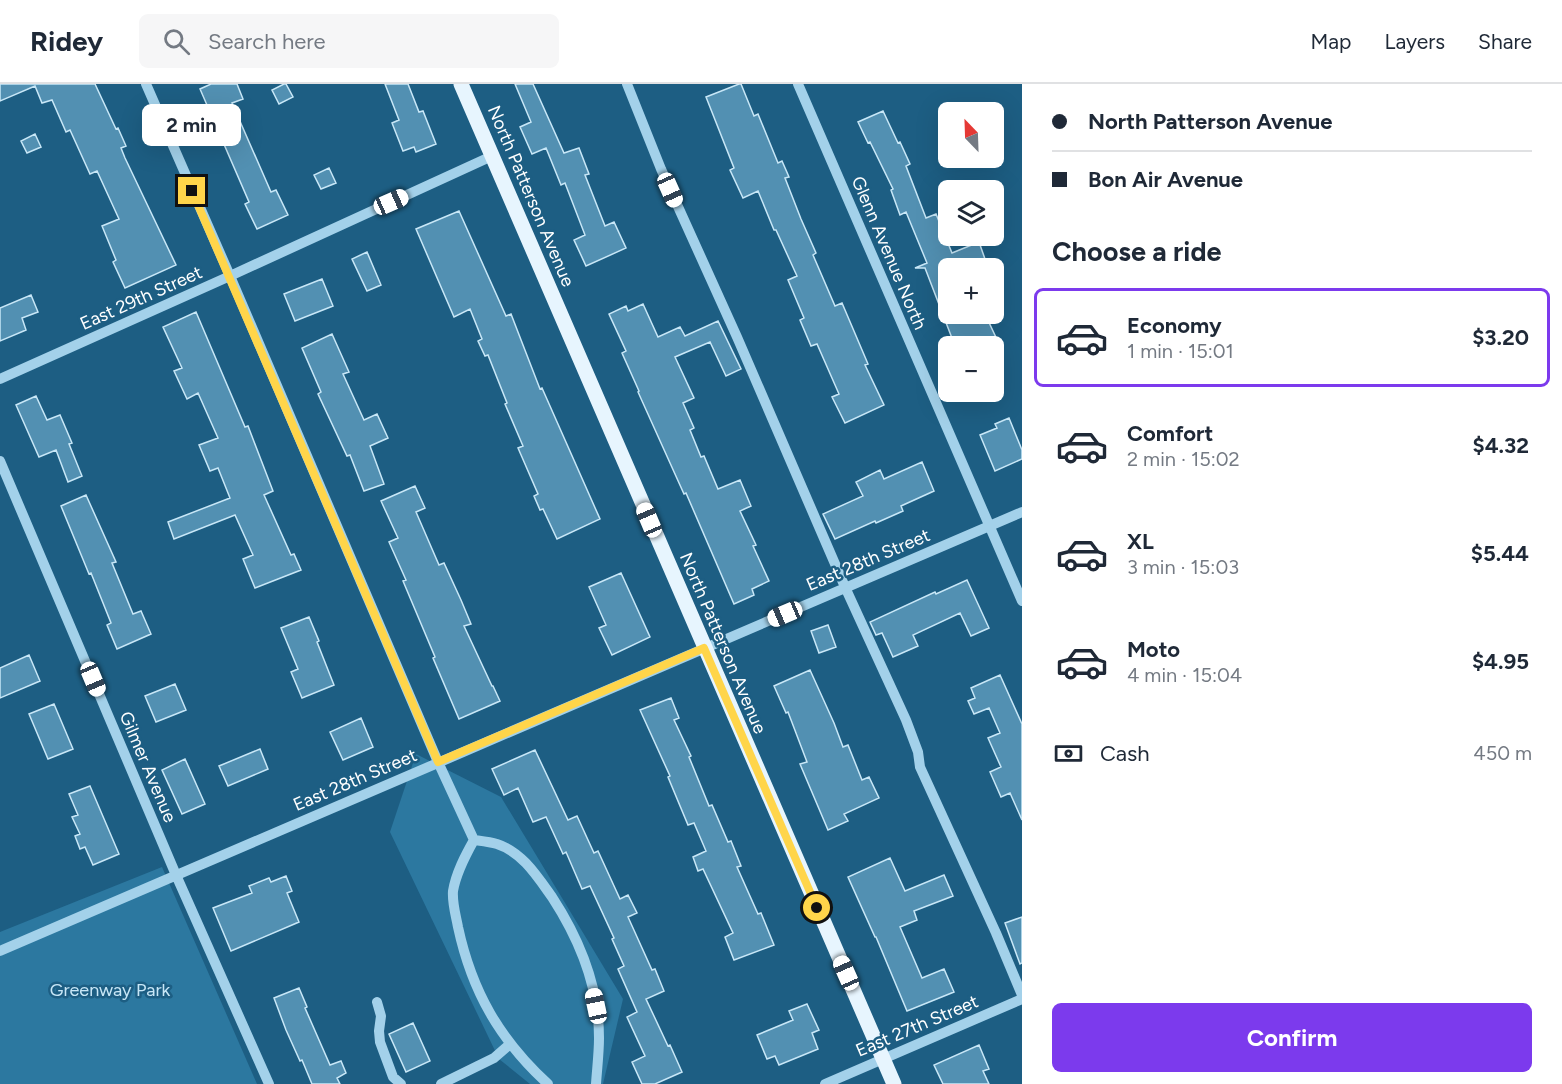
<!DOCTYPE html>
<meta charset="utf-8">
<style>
:root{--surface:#fff;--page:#f6f6f7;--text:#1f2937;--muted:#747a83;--line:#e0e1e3;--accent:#7c3aed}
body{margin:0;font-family:Figtree,sans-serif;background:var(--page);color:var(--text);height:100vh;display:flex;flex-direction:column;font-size:22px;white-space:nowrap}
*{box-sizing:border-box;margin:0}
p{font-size:20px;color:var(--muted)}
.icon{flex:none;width:33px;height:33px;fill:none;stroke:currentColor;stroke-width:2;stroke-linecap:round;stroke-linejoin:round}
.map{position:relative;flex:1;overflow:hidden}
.panel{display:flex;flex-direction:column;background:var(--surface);width:540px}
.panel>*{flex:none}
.guide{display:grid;align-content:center;height:132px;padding:0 30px;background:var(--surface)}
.needle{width:39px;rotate:337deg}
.buttons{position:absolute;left:938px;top:18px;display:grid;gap:12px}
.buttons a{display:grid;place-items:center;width:66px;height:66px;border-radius:9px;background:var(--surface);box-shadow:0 6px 24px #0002;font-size:30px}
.end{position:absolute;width:27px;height:27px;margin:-14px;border:8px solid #ffd54a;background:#111;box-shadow:0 0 0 3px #111}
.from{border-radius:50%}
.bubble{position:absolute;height:42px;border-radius:9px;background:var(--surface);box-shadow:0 6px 24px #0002;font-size:20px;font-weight:700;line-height:42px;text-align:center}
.car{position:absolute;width:18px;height:36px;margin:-18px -9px;border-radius:8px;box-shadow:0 0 4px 2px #0007;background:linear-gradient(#fff 24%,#345 0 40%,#fff 0 76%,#345 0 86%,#fff 0)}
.guide b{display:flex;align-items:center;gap:21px;height:57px;font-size:22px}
.guide b+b{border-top:2px solid var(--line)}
.guide i{width:15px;height:15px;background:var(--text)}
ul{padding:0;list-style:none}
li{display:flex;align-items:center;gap:18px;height:99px;margin:0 12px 9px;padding:0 18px;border:3px solid transparent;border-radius:9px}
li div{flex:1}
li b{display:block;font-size:22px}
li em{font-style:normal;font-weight:700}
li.selected{border-color:var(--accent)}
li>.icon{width:54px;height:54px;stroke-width:1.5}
h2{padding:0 30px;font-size:27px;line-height:72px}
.pay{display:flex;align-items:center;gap:15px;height:66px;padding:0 30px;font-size:22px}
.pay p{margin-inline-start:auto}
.primary-button{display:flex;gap:12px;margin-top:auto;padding:12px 30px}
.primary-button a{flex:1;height:69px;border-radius:9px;background:var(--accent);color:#fff;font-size:24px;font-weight:700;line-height:69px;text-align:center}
header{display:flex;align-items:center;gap:36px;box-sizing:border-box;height:84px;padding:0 30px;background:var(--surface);border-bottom:2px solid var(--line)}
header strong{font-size:28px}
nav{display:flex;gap:33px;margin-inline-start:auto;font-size:21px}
.search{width:420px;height:54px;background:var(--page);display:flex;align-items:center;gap:15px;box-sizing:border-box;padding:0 21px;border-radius:9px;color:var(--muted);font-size:22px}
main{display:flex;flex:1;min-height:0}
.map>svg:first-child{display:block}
.green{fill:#2c78a0}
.building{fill:#5290b2;stroke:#c8e7f7;stroke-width:1.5}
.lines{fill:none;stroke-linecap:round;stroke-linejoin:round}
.minor{stroke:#a3d1ea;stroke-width:10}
.major{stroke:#e7f5fe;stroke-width:15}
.route{stroke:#ffd54a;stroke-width:8}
.labels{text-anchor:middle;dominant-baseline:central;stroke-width:5;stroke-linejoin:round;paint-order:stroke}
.street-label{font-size:18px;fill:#fff;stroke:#1d5e83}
.park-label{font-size:18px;fill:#c8e7f7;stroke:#1d5e83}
</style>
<header>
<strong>Ridey</strong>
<div class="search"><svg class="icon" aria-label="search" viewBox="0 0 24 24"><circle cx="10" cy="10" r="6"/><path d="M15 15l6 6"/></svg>Search here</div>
<nav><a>Map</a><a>Layers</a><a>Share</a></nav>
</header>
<main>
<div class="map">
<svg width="1022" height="1000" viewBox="0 0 1022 1000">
<rect width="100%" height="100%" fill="#1d5e83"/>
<path class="green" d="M416,670L501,713L623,915L603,1000H530L499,975L390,748Z
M162,783L257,1000H0V848Z"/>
<path class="building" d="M0,0H95L116,45L118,44L126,62L121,64L125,74L176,181L125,204L113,178L116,176L102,142L119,135L97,87L90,90L70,46L66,48L52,16L42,19L35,2L0,17Z
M211,0H237L243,15L232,19L271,108L276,106L288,131L257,145L245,120L249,118L200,5Z
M284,0H286L293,13L279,20L272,6Z
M385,0H408L419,28L423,27L436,60L416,68L414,63L403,67L392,39L399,36Z
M515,0H533L564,69L579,64L589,90L585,91L605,142L614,138L626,164L586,182L574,156L585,151L565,99L561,101L546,64L532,70L520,43L531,38Z
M739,0H741L754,32L758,30L778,79L782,77L789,93L785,94L801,135L816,169L813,171L835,222L842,219L868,280L865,281L884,321L845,339L832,313L839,310L817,260L811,262L800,236L804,234L788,196L797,192L776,146H774L758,107L743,114L730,86L734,84L706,13Z
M883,27L898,59L900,58L910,80L906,82L926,134L936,130L952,169L979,158L985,175L971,181L973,184H948V230H985L1000,262H955L925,184H915L927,179L906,128L900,131L891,106L893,105L870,58L868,59L858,38Z
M35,50L41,63L27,69L21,57Z
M329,84L336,99L321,105L314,91Z
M459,127L506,232L511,230L540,305L542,304L600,435L557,455L543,425L540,426L534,412L538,410L518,364L523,362L505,320L507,319L488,271L485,272L478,257L482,255L470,225L454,233L416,145Z
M367,168L381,201L367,207L352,175Z
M322,195L333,222L295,237L284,210Z
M31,211L38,228L22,234L26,246L0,257V224Z
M643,220L658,253L680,243L685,252L718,237L741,285L726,292L710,258L675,273L694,314L683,319L694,344L690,346L701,373L704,372L718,405L740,396L751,422L740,427L756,461L753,462L769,497L752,505L754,511L734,520L686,409L684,410L638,308L639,307L622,269L626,267L609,230L626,222L628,227Z
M196,228L245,343L248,342L273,407L264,411L291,471L294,470L301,486L255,504L243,475L253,471L235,431L174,455L168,438L230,414L218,384L210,387L199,361L218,354L198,309L187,315L174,287L182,284L163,243Z
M332,250L349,288L343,290L364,336L377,330L388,354L370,362L384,400L364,407L350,371L347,372L318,310L321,308L302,264Z
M36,312L47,336L60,331L72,359L69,360L82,392L68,398L56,366L39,373L16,321Z
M1009,334L1022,366V375L995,387L980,351L997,344L995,340Z
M922,378L934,407L901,422L903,427L876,439L875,437L835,455L823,430L863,412L856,398L880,386L884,395Z
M415,402L425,424L416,428L439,481L444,479L461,516L471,540L464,542L492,602H493L500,617L459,635L433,574L435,573L403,497L406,496L389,458L398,454L381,417Z
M86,411L116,478L112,479L133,530L141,527L151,550L117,565L107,541L111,539L91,489L89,490L61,422Z
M621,489L650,553L612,571L599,544L606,541L589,503Z
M967,496L989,544L971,552L960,529L913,551L918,562L893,573L882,549L876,551L870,538L935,508L936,510Z
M309,533L319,557L317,558L334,601L302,614L291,588L298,585L281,544Z
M828,541L836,563L819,569L811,547Z
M29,571L40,597L0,614V584Z
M810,586L834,639L843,663L848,661L862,696L869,693L879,714L844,730L848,737L828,746L800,680L807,678L788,628L786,629L774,602Z
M1000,591L1022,640V736L1010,709L1001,713L990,688L1001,683L988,654L1000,649L989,624L974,630L968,617L975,614L971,604Z
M175,600L186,626L156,638L145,612Z
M671,614L679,634L674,636L691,672L689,673L709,722L712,721L728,758L731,757L741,782L737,783L758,830L761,829L774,861L734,876L725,853L733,849L703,785L698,787L693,773L706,767L694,739L688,741L668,693L670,692L640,626Z
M54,620L73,665L48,675L29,630Z
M361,634L373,663L343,676L330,648Z
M260,665L268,685L228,702L219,682Z
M535,666L568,736L577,732L594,769L598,767L620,815L628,811L637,829L628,833L652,886L655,885L664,907L646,915L668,962L670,961L682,988L655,1000H642L632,978L645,972L627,933L637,928L618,885L624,882L612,855L614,854L590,802L582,805L566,768L563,770L546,733L533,738L518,704L504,711L492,685Z
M185,675L205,720L182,730L162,686Z
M90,702L119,770L93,781L85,763L80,765L75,752L80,750L72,733L78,731L69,710Z
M890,774L905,807L944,791L953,812L914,827L917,836L900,843L922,894L944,885L954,908L907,927L876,853H875L848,793Z
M286,792L292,807L287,809L299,838L231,867L213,824L252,809L249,802L269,794L271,798Z
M1022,833V879L1020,880L1005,839Z
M299,904L307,923L305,924L330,981L341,977L346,989L337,994L340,1000H312L302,976L300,977L286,946L274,914Z
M807,920L819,946L812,949L818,965L779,981L775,972L767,975L757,951L793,936L789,927Z
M413,939L430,977L406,988L389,950Z
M979,961L989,985L983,987L989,1000H943L934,981Z"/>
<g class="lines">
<path class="minor" d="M146,0L230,192L438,678L474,756
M627,0L661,85L737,253L845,503L906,636L918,668L920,683L996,849L1022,911
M798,0L1022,517
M0,295L230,192L492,72
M0,377L176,791L269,1000
M474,756C481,757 490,758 497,760C522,768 537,792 552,813C580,856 599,902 599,954C599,969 597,985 596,1000
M474,756C465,772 456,789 453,807C452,819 456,832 458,843C472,908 500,956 548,1000
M0,867L1022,428
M377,918L381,932L379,947L380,958L393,993L401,1000
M441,1000L494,974L510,960
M825,1000L1022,915"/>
<path class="major" d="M461,0L894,1000"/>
</g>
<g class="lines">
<path class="route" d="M192,107L438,678L704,564L817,824"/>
</g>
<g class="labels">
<g class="street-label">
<text transform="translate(531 112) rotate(67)">North Patterson Avenue</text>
<text transform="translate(889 169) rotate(67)">Glenn Avenue North</text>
<text transform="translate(141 214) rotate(-24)">East 29th Street</text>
<text transform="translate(868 476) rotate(-23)">East 28th Street</text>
<text transform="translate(723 559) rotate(67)">North Patterson Avenue</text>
<text transform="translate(148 683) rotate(67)">Gilmer Avenue</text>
<text transform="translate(355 696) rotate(-23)">East 28th Street</text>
<text transform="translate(917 942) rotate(-23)">East 27th Street</text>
</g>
<g class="park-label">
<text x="110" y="906">Greenway Park</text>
</g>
</g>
</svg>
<div class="buttons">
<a><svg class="needle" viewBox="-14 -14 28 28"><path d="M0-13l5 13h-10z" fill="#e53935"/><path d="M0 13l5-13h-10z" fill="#747a83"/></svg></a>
<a><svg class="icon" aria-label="layers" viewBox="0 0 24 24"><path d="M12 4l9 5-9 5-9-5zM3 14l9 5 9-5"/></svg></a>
<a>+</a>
<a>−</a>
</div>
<i class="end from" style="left:817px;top:824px"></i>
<i class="end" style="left:192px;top:107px"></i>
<div class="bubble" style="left:142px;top:20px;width:99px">2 min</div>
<i class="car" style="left:670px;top:106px;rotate:156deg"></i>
<i class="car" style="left:391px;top:118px;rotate:66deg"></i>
<i class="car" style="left:649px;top:436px;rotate:337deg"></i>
<i class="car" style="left:785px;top:530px;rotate:247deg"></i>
<i class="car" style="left:93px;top:595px;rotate:157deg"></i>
<i class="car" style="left:846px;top:889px;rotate:336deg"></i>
<i class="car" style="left:596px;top:922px;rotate:348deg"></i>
</div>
<section class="panel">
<div class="guide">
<b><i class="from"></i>North Patterson Avenue</b>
<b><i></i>Bon Air Avenue</b>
</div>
<h2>Choose a ride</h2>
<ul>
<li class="selected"><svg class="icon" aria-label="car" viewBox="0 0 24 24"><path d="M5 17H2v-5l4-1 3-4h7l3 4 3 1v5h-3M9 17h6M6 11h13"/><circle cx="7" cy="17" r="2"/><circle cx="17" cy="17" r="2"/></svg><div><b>Economy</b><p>1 min · 15:01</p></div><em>$3.20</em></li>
<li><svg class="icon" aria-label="car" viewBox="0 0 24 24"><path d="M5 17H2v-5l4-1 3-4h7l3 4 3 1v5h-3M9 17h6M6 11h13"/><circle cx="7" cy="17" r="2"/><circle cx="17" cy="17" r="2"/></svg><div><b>Comfort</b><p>2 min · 15:02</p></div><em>$4.32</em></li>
<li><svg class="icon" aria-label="car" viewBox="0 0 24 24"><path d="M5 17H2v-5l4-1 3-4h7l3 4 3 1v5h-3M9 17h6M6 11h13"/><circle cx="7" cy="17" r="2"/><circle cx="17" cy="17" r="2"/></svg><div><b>XL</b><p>3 min · 15:03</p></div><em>$5.44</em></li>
<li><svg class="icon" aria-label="car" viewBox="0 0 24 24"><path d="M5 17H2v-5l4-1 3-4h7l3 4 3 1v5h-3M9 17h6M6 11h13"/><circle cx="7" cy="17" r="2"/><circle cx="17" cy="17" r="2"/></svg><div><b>Moto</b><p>4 min · 15:04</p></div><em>$4.95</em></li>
</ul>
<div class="pay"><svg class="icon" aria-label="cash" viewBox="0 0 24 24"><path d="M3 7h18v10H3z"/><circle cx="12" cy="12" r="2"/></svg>Cash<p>450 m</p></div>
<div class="primary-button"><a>Confirm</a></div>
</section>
</main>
